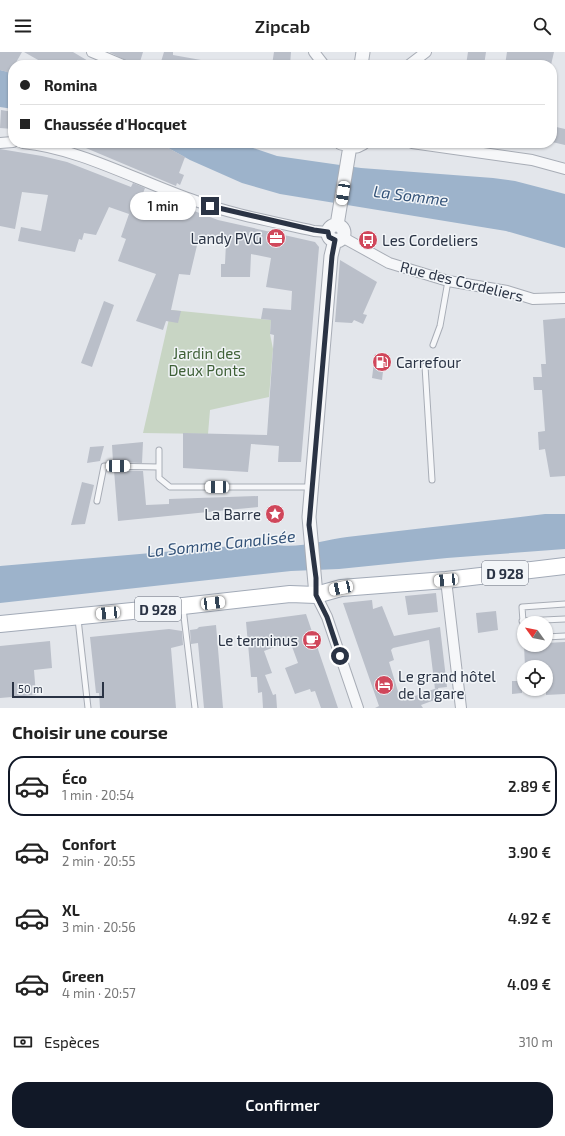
<!DOCTYPE html>
<html lang="fr">
<meta charset="utf-8">
<style>
:root{--surface:#fff;--page:#f6f6f6;--text:#222;--muted:#767676;--line:#e0e0e0;--accent:#111827}
body{margin:0;font-family:"Exo 2",sans-serif;background:var(--page);color:var(--text);height:100vh;display:flex;flex-direction:column;font-size:15px;white-space:nowrap}
*{box-sizing:border-box;margin:0}
p{font-size:13px;color:var(--muted)}
.icon{flex:none;width:22px;height:22px;fill:none;stroke:currentColor;stroke-width:2;stroke-linecap:round;stroke-linejoin:round}
.map{position:relative;height:656px;overflow:hidden}
.details{display:flex;flex-direction:column;background:var(--surface);flex:1}
.details>*{flex:none}
.guide{position:absolute;left:8px;top:8px;width:549px;height:88px;border-radius:16px;box-shadow:0 1px 3px #0004;display:grid;align-content:center;height:88px;padding:0 12px;background:var(--surface)}
.needle{width:26px;rotate:303deg}
.controls{position:absolute;left:517px;top:564px;display:grid;gap:8px}
.controls a{display:grid;place-items:center;width:36px;height:36px;border-radius:50%;background:var(--surface);box-shadow:0 1px 3px #0004;font-size:20px}
.scale{position:absolute;left:12px;bottom:10px;width:92px;box-sizing:border-box;padding-left:4px;border:2px solid #2a3344;border-top:0;font-size:11px;line-height:14px;white-space:nowrap;color:#2a3344;-webkit-text-stroke:3px #f2f5f8;paint-order:stroke}
.end{position:absolute;width:18px;height:18px;margin:-9px;border:5px solid #2a3344;background:#fff;box-shadow:0 0 0 2px #fff}
.from{border-radius:50%}
.bubble{position:absolute;height:28px;border-radius:14px;background:var(--surface);box-shadow:0 1px 3px #0004;font-size:13px;font-weight:600;line-height:28px;text-align:center}
.car{position:absolute;width:12px;height:24px;margin:-12px -6px;border-radius:5px;box-shadow:0 0 3px 1px #0007;background:linear-gradient(#fff 24%,#345 0 40%,#fff 0 76%,#345 0 86%,#fff 0)}
.guide b{display:flex;align-items:center;gap:14px;height:38px;font-size:15px}
.guide b+b{border-top:1px solid var(--line)}
.guide i{width:10px;height:10px;background:var(--text)}
ul{padding:0;list-style:none}
li{display:flex;align-items:center;gap:12px;height:60px;margin:0 8px 6px;padding:0 4px;border:2px solid transparent;border-radius:16px}
li div{flex:1}
li b{display:block;font-size:15px}
li em{font-style:normal;font-weight:600}
li.active{border-color:var(--accent)}
li>.icon{width:36px;height:36px;stroke-width:1.5}
h2{padding:0 12px;font-size:18px;line-height:48px}
.pay{display:flex;align-items:center;gap:10px;height:44px;padding:0 12px;font-size:15px}
.pay p{margin-inline-start:auto}
.action{display:flex;gap:8px;margin-top:auto;padding:8px 12px}
.action a{flex:1;height:46px;border-radius:16px;background:var(--accent);color:#fff;font-size:16px;font-weight:600;line-height:46px;text-align:center}
header{display:flex;justify-content:space-between;align-items:center;height:52px;padding:0 12px;background:var(--surface);font-size:18px;font-weight:600}
.map>svg:first-child{display:block}
.green{fill:#c8d5c4}
.water{fill:#9db3cb}
.building{fill:#babfc9;fill-rule:evenodd}
.lines{fill:none;stroke-linecap:round;stroke-linejoin:round}
.service-casing{stroke:#a8adb6;stroke-width:7}
.minor-casing{stroke:#a8adb6;stroke-width:12}
.tertiary-casing{stroke:#a8adb6;stroke-width:15}
.primary-casing{stroke:#a2aab7;stroke-width:18}
.service{stroke:#f6f7f9;stroke-width:5}
.minor{stroke:#f6f7f9;stroke-width:10}
.tertiary{stroke:#f6f7f9;stroke-width:13}
.primary{stroke:#fff;stroke-width:16}
.route{stroke:#2a3344;stroke-width:5}
.labels{text-anchor:middle;dominant-baseline:central;stroke-width:3;stroke-linejoin:round;paint-order:stroke}
.shield{fill:#f2f5f8;stroke:#666d7a;stroke-width:1}
.shield-label{font-size:14px;font-weight:bold;fill:#2a3344}
.poi-label{font-size:15px;fill:#2a3344;stroke:#f2f5f8;text-anchor:end}
.street-label{font-size:15px;fill:#2a3344;stroke:#f2f5f8}
.park-label{font-size:15px;fill:#3f6037;stroke:#f2f5f8}
.water-label{font-size:16px;font-style:italic;fill:#335278;stroke:#f2f5f8}
</style>
<header><svg class="icon" aria-label="menu" viewBox="0 0 24 24"><path d="M4 6h16M4 12h16M4 18h16"/></svg>Zipcab<svg class="icon" aria-label="search" viewBox="0 0 24 24"><circle cx="10" cy="10" r="6"/><path d="M15 15l6 6"/></svg></header>
<div class="map">
<svg width="565" height="656" viewBox="0 0 565 656">
<rect width="100%" height="100%" fill="#e3e6eb"/>
<path class="green" d="M171,258L271,268L270,282L273,297L269,345L210,358L208,382L143,381Z"/>
<path class="water" d="M0,18L13,21V57L0,55Z
M159,91H238L277,104L361,116L493,126L515,129L565,142V196L506,179L280,142L242,131L190,108Z
M545,462H565V497L447,506L339,517L291,519L0,551V514L269,491C293,499 323,488 347,485C413,477 479,470 545,462Z"/>
<path class="building" d="M0,0H22L10,21L0,18Z
M24,0H73L95,13H47Z
M109,0H143L139,13L129,10Z
M164,0H173V3L201,8L200,13H160Z
M274,0H291L290,13H272Z
M468,0H486L484,13H466Z
M507,0H554L551,13H505Z
M1,58L13,60V77L0,76Z
M552,74L565,77V93L552,90Z
M74,91H105L115,94L116,91H159L185,105L179,121L184,123L180,133L177,131L176,134Z
M0,97L42,104L67,110L131,135L133,131L145,136L140,149L170,161L173,151L218,168L315,190L319,195L301,410H278L279,394L251,392L248,420L183,416V381L267,383L274,283L270,282L271,268L261,267L263,256L291,258L292,239L266,235L271,206L251,202L250,225H221V212H225L226,191L199,185L190,223L179,222L171,258L181,259L178,271L166,269L163,278L136,269L156,222L118,209L126,187L121,185L129,162L109,155L96,183L84,181L82,188L79,187L75,200L18,189L21,175L41,179L48,143L22,140L15,177L0,174Z
M340,208L377,230L363,262L367,263L363,272L354,268L352,271L335,270Z
M104,249L114,253L92,315L81,311Z
M565,266V424L550,425L545,397L539,398L538,380L545,379L542,338H534L533,325H542L541,312H546L543,268Z
M375,302L385,303L382,328L372,326Z
M143,390L142,411L113,410L112,393Z
M104,394L100,409L87,411L90,395Z
M114,418L143,419L146,453L169,452V447L258,444V455L118,469Z
M82,430L94,433L85,472L71,473Z
M436,541L438,560L408,563L405,544Z
M372,548L373,557L382,554L394,584L440,575L447,635L438,636L440,646L421,653L423,656H375L379,654L343,551ZM429,588L435,637L437,636L412,645L410,642L400,646L389,610L394,608L391,598L393,596Z
M496,559L498,578L478,581L476,561Z
M306,562L338,656H321L315,639L311,640L310,637L295,642L285,616L298,611L290,589L264,599L272,621L265,623L273,643L276,642L277,656H263L262,640L258,641L257,625H251L246,570Z
M216,573L223,656H204L198,591L191,592L190,578L197,577L199,575Z
M169,577L182,579L183,593L171,596L176,656H100L99,641H96L90,585Z
M50,589L52,616L34,618L36,643L0,646V594Z
M565,590V642L546,643V615H525L524,593H546V591Z
M512,629H522V641L512,642Z"/>
<g class="lines">
<defs>
<path id="service" d="M433,293L440,274L448,229
M425,314L432,428
M159,398V426L170,435H311
M97,449L104,414L159,415
M183,556L195,656
M78,567L88,656
M522,569L565,567
M524,585L522,555L565,552
M546,585L565,584"/>
<path id="minor" d="M92,0L123,13
M314,0L324,13
M409,13L426,0
M0,91L13,90
M23,91C79,96 142,131 196,149C234,163 275,170 314,179L328,180
M412,91L532,108L565,117
M342,185L389,211L448,229L507,239L533,247L565,246
M446,528L461,656
M316,543L327,565L358,656"/>
<path id="tertiary" d="M361,13L363,0
M341,91L357,94L363,91
M337,173L350,94
M328 181a8 8 0 1 1 16 0a8 8 0 1 1-16 0Z
M316,543L309,465L331,204L335,188"/>
<path id="primary" d="M0,572L183,554L290,542L316,543L341,536L446,528L565,514"/>
</defs>
<use href="#service" class="service-casing"/>
<use href="#minor" class="minor-casing"/>
<use href="#tertiary" class="tertiary-casing"/>
<use href="#primary" class="primary-casing"/>
<use href="#service" class="service"/>
<use href="#minor" class="minor"/>
<use href="#tertiary" class="tertiary"/>
<use href="#primary" class="primary"/>
</g>
<g class="lines">
<path class="route" d="M210,154L314,178L328,180L329,185L335,188L332,204L309,473L316,526V543L327,565L340,604"/>
</g>
<defs>
<symbol id="office-disc" viewBox="-11 -11 22 22"><circle r="9.5" fill="#d0475b" stroke="#f2f5f8"/><path d="M-6-3h4V-5.5h4V-3h4V5H-6ZM-1-4.5V-3h2v-1.5ZM-6 0V1H6V0Z" fill="#fff"/></symbol>
<symbol id="bus-disc" viewBox="-11 -11 22 22"><circle r="9.5" fill="#d0475b" stroke="#f2f5f8"/><path d="M-5-6H5V4H4V6H2V4H-2V6H-4V4H-5ZM-3.5-4V0h7V-4ZM-3.5 1.2v1.5H-2V1.2ZM2 1.2v1.5H3.5V1.2Z" fill="#fff"/></symbol>
<symbol id="fuel-disc" viewBox="-11 -11 22 22"><circle r="9.5" fill="#d0475b" stroke="#f2f5f8"/><path d="M-5.5-6h7V0h2V4h1.3V-2.5L3-4.5l.8-.8L6-3V5H2.5V1h-1V6h-7ZM-4.2-4.7v3.2H.2V-4.7Z" fill="#fff"/></symbol>
<symbol id="sight-disc" viewBox="-11 -11 22 22"><circle r="9.5" fill="#d0475b" stroke="#f2f5f8"/><path d="M0-6L1.8-2.2L6-1.7L2.9 1.2L3.7 5.4L0 3.3L-3.7 5.4L-2.9 1.2L-6-1.7L-1.8-2.2Z" fill="#fff"/></symbol>
<symbol id="cafe-disc" viewBox="-11 -11 22 22"><circle r="9.5" fill="#d0475b" stroke="#f2f5f8"/><path d="M-5.5-4.5H6V0H3Q3 3.5 0 3.5H-2.5Q-5.5 3.5-5.5 0ZM3-3.2v2h1.7v-2ZM-6 4.5H4V6H-6Z" fill="#fff"/></symbol>
<symbol id="hotel-disc" viewBox="-11 -11 22 22"><circle r="9.5" fill="#d0475b" stroke="#f2f5f8"/><path d="M-6-4.5h1.5V1H6V5H4.5V3h-9V5H-6ZM-4 0a1.8 1.8 0 1 1 3.6 0ZM.5 0V-2.5h3Q6-2.5 6 0Z" fill="#fff"/></symbol>
</defs>
<g fill-rule="evenodd">
<use href="#office-disc" x="265" y="175" width="22" height="22"/>
<use href="#bus-disc" x="357" y="177" width="22" height="22"/>
<use href="#fuel-disc" x="371" y="299" width="22" height="22"/>
<use href="#sight-disc" x="264" y="451" width="22" height="22"/>
<use href="#cafe-disc" x="301" y="577" width="22" height="22"/>
<use href="#hotel-disc" x="373" y="622" width="22" height="22"/>
</g>
<g class="labels">
<g class="shield">
<rect x="482" y="509" width="46" height="24" rx="3"/>
<rect x="135" y="545" width="46" height="24" rx="3"/>
</g>
<g class="shield-label">
<text x="505" y="521">D 928</text>
<text x="158" y="557">D 928</text>
</g>
<g class="poi-label">
<text x="262" y="186">Landy PVG</text>
<text x="382" y="188" text-anchor="start">Les Cordeliers</text>
<text x="396" y="310" text-anchor="start">Carrefour</text>
<text x="261" y="462">La Barre</text>
<text x="298" y="588">Le terminus</text>
<text x="398" y="624" text-anchor="start">Le grand hôtel<tspan x="398" dy="17">de la gare</tspan></text>
</g>
<g class="street-label">
<text transform="translate(462 229) rotate(14)">Rue des Cordeliers</text>
</g>
<g class="park-label">
<text x="207" y="301">Jardin des<tspan x="207" dy="17">Deux Ponts</tspan></text>
</g>
<g class="water-label">
<text transform="translate(411 143) rotate(7)">La Somme</text>
<text transform="translate(221 491) rotate(-6)">La Somme Canalisée</text>
</g>
</g>
</svg>
<div class="controls">
<a><svg class="needle" viewBox="-14 -14 28 28"><path d="M0-13l5 13h-10z" fill="#e53935"/><path d="M0 13l5-13h-10z" fill="#767676"/></svg></a>
<a><svg class="icon" aria-label="locate" viewBox="0 0 24 24"><circle cx="12" cy="12" r="6"/><path d="M12 2v4M12 18v4M2 12h4M18 12h4"/></svg></a>
</div>
<div class="scale">50 m</div>
<i class="end from" style="left:340px;top:604px"></i>
<i class="end" style="left:210px;top:154px"></i>
<div class="bubble" style="left:130px;top:140px;width:66px">1 min</div>
<i class="car" style="left:343px;top:141px;rotate:189deg"></i>
<i class="car" style="left:118px;top:414px;rotate:90deg"></i>
<i class="car" style="left:217px;top:435px;rotate:270deg"></i>
<i class="car" style="left:446px;top:528px;rotate:265deg"></i>
<i class="car" style="left:341px;top:536px;rotate:258deg"></i>
<i class="car" style="left:213px;top:551px;rotate:83deg"></i>
<i class="car" style="left:108px;top:561px;rotate:265deg"></i>
<div class="guide">
<b><i class="from"></i>Romina</b>
<b><i></i>Chaussée d'Hocquet</b>
</div>
</div>
<section class="details">
<h2>Choisir une course</h2>
<ul>
<li class="active"><svg class="icon" aria-label="car" viewBox="0 0 24 24"><path d="M5 17H2v-5l4-1 3-4h7l3 4 3 1v5h-3M9 17h6M6 11h13"/><circle cx="7" cy="17" r="2"/><circle cx="17" cy="17" r="2"/></svg><div><b>Éco</b><p>1 min · 20:54</p></div><em>2.89 €</em></li>
<li><svg class="icon" aria-label="car" viewBox="0 0 24 24"><path d="M5 17H2v-5l4-1 3-4h7l3 4 3 1v5h-3M9 17h6M6 11h13"/><circle cx="7" cy="17" r="2"/><circle cx="17" cy="17" r="2"/></svg><div><b>Confort</b><p>2 min · 20:55</p></div><em>3.90 €</em></li>
<li><svg class="icon" aria-label="car" viewBox="0 0 24 24"><path d="M5 17H2v-5l4-1 3-4h7l3 4 3 1v5h-3M9 17h6M6 11h13"/><circle cx="7" cy="17" r="2"/><circle cx="17" cy="17" r="2"/></svg><div><b>XL</b><p>3 min · 20:56</p></div><em>4.92 €</em></li>
<li><svg class="icon" aria-label="car" viewBox="0 0 24 24"><path d="M5 17H2v-5l4-1 3-4h7l3 4 3 1v5h-3M9 17h6M6 11h13"/><circle cx="7" cy="17" r="2"/><circle cx="17" cy="17" r="2"/></svg><div><b>Green</b><p>4 min · 20:57</p></div><em>4.09 €</em></li>
</ul>
<div class="pay"><svg class="icon" aria-label="cash" viewBox="0 0 24 24"><path d="M3 7h18v10H3z"/><circle cx="12" cy="12" r="2"/></svg>Espèces<p>310 m</p></div>
<div class="action"><a>Confirmer</a></div>
</section>
